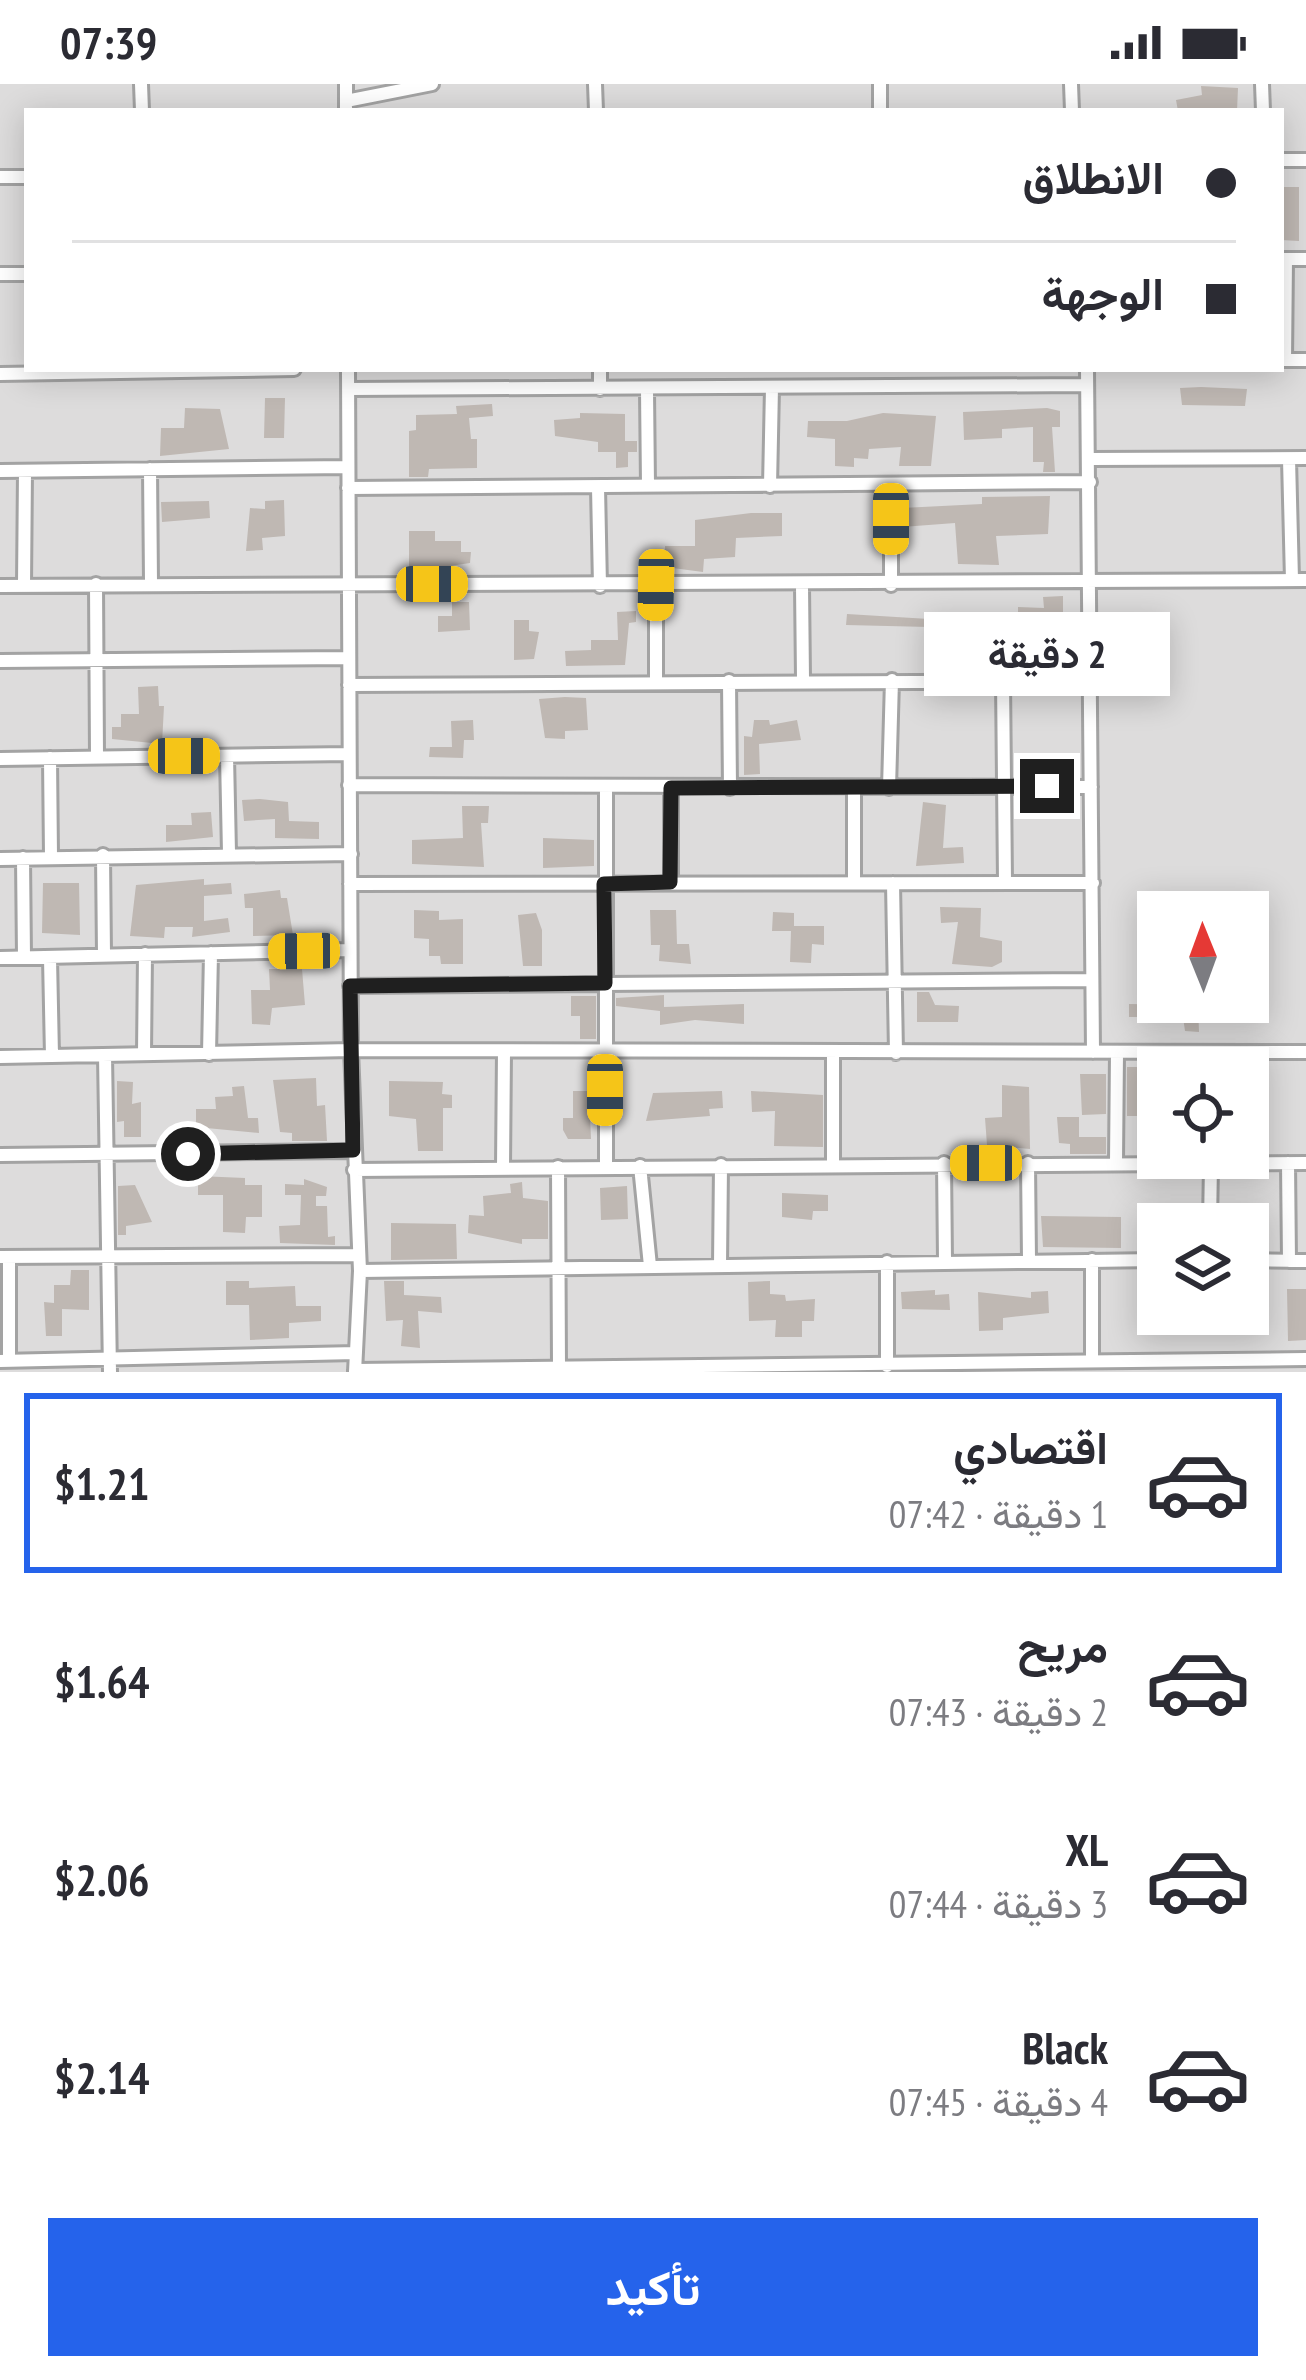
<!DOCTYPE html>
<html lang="ar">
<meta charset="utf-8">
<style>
:root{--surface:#fff;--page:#f2f2f3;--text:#2b2b33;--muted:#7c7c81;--line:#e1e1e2;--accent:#2563eb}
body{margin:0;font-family:"PT Sans Narrow",Vazirmatn,sans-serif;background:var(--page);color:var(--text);direction:rtl;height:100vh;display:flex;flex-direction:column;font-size:45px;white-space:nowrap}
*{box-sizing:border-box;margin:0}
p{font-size:39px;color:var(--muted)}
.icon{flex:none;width:66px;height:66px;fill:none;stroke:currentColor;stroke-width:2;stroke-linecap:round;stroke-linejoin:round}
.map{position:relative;height:1288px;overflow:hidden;direction:ltr}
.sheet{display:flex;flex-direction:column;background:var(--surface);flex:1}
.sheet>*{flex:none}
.guide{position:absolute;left:24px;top:24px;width:1260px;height:264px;border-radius:0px;box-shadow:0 6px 30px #0003;direction:rtl;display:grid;align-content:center;height:264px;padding:0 48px;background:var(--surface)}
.needle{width:78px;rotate:359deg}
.buttons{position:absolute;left:1137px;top:807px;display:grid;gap:24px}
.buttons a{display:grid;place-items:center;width:132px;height:132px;border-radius:0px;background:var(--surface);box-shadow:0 6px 30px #0003;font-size:60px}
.end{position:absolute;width:54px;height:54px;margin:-27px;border:15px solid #1f1f1f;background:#fff;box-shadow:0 0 0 6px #fff}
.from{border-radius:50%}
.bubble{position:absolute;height:84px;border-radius:0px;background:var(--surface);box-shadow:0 6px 30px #0003;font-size:39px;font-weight:700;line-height:84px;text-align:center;direction:rtl}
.car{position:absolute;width:36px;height:72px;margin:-36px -18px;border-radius:15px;box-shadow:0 0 9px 3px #0007;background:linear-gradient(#f5c518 24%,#345 0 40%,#f5c518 0 76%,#345 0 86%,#f5c518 0)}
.guide b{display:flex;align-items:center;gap:42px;height:114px;font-size:45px}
.guide b+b{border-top:3px solid var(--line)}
.guide i{width:30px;height:30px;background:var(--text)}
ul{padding:21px 0 0;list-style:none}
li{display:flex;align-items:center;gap:36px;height:180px;margin:0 24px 18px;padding:0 24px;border:6px solid transparent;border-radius:0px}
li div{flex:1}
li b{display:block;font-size:45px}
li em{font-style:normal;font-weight:700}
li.selected{border-color:var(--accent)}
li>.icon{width:108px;height:108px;stroke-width:1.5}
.cta{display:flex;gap:24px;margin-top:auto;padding:24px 48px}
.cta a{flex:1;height:138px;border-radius:0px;background:var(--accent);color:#fff;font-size:48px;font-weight:700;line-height:138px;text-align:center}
.status{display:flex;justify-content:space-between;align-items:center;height:84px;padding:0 60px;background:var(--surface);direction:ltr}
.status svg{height:33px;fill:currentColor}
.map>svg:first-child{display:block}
.residential{fill:#dddcdc;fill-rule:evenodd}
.building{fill:#bfb8b3}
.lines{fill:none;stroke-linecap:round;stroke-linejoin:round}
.minor-casing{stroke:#a3a3a3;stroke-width:18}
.minor{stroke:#fff;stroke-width:12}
.route{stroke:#1f1f1f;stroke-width:15}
</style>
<div class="status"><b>07:39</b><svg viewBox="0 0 49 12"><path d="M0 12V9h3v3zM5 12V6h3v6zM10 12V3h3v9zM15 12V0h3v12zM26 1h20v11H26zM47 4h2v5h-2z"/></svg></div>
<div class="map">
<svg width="1306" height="1288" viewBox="0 0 1306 1288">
<rect width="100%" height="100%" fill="#efece6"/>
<path class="residential" d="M0,0H1306V1288H0ZM27,27H1281V285H27ZM1158,828H1248V918H1158ZM1158,984H1248V1074H1158ZM1158,1140H1248V1230H1158Z"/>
<path class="building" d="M1201,2L1238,4L1237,27H1178L1176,16L1202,11Z
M1281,103H1299V157L1281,156Z
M1201,303L1247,305L1245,322L1182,321L1180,304Z
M265,314H285L284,354H264Z
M492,320L493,332L469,334L471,355H477V384L429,385L428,393H409V347L416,346V331L457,330L456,322Z
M185,324L220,325L229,365L160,372L161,344H184Z
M1047,324L1060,327V343H1052L1055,388H1043L1044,378H1033V343L1002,345V354L964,356L963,328Z
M580,329L625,330V357H637V368H628V383L616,384V368H598V358L555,352L554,336L580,334Z
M883,329L936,332L931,382H899L901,363L869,365L868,375L854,374V383L835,382V355L807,353L808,337H847Z
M1050,412L1048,450L996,452L999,481L958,480L955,439L902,443V424L982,420V413Z
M284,416L285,452L262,454L263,466L246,467L250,424L265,425V417Z
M209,417L210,434L162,438L161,418Z
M751,429H782V452L736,454L735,473L704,475L703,488L665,483V462H695V436Z
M409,447H435V457H461V468H471L470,479L409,488Z
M1063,512V551H1044V543H1018V523L1044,524L1043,513Z
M452,518H469L470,546L438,548V532H452Z
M636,527V538L629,539L625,581L566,582L565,567L591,566V556H618L617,528Z
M847,530L929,535V543L846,541Z
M514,536H529V547L539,548L534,575L514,576Z
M158,602L159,622H164L162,660L112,655V643H121V630H139L138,603Z
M565,613L586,614L588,646L565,647V655L545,654L539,615Z
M473,636L474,656H464L463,674L429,673L430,663H452L451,637Z
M754,636H769L770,641L797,636L801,656L759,660L760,690L744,691V652L752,653Z
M260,715L288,718L289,737L319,738V755L275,754V735L244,737L242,716Z
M923,718L946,721L943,764L963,763L964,779L916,782Z
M462,722H489L488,739H481L484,783L412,780V756L463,754Z
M211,728L213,753L166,758V741H192L191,729Z
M543,754L594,756V782L543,784Z
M204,795V801L231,799L232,810L204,812V837L228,834L230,848L192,853L193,843H165L164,854L130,852L136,801Z
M43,799H79L80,851L42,849Z
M280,806L281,814H287L293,851L253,852V824H245L244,810Z
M940,823L981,824L980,853L1002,857V878L992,883L952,880L958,838L941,839Z
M414,826L439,827V836L463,835V880H441L440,872H429V855L414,854Z
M650,826H676L677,860H689L691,880L659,877L660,861H651Z
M773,828L794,829V842H824V861L812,860L811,879L790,878L791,847H772Z
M536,829L542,846V882H523L518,831Z
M269,885H302L305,921L272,924L270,941L252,940L251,906H270Z
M917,908H929L935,921L959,922L958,938H917Z
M664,911V923L744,920V940L695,936L660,941V927L616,922V914Z
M571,912H596V955H580V932H571Z
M1129,920L1198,921L1199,948L1185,947L1183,933H1129Z
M1127,983H1137V1005H1152L1156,1050L1138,1051L1139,1032H1127Z
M1080,990H1106V1030L1082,1031Z
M316,994L317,1022L325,1021L327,1057H292V1049L280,1048L273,996Z
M117,997L133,998L132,1020L141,1018V1053H124V1037L117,1038Z
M389,997L443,998L442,1010L452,1011V1024H443V1067H418L416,1035L389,1032Z
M1002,1001L1029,1003L1030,1065L987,1061L985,1034L1002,1033Z
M244,1002L248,1034H258L259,1049L196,1043V1025H216L215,1013L233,1012L232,1003Z
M573,1007H589L591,1055H568L563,1046V1034H573Z
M722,1007L723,1024L709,1025L710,1032L646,1037L653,1009Z
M751,1007L823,1011V1063L774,1062L775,1027L752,1028Z
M1057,1033H1079V1053H1106V1070H1070V1060L1059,1059Z
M198,1092L245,1094V1101H262V1133H246L245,1149L223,1148V1111H198Z
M304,1095L327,1103L326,1112H316V1122H327L328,1153L335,1152V1161L280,1159L279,1142L300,1141L301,1111H285V1100L304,1101Z
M522,1098L523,1114L548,1117V1155H522V1160L468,1149L469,1131L484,1132L483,1112L511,1109L510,1100Z
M135,1101L152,1138L126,1142V1151H118V1102Z
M627,1102L628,1135L601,1136L600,1104Z
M782,1109L828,1111V1127H813L812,1136L782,1133Z
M1041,1132L1121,1133V1164L1043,1163Z
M391,1139L456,1140L457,1175L391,1176Z
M71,1186H89V1226L62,1225V1252H46L44,1218L54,1219V1201H70Z
M226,1197H249V1204L295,1202L296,1222H321V1237L289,1239V1254L250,1256L249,1221H226Z
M384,1197H404V1211L441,1213L442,1229L418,1227L420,1264L401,1262L403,1236L386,1237Z
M770,1197V1210L785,1211L786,1217L815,1215L814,1237H802V1253H775L776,1236L749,1237L748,1198Z
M1287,1205H1306V1256L1288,1257Z
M935,1206V1211L949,1210L950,1226L902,1225L901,1208Z
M1048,1207L1049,1229L1003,1234V1246L979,1247L978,1208L1031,1214V1208Z"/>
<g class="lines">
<defs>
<path id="minor" d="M141,0L142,27
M346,0V27
M595,0L596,27
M880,0V27
M1071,0L1072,27
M1262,0L1263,27
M346,17L432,0
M1281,76H1306
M0,93H27
M1282,175H1306
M0,190H27
M1282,276H1306
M1285,276L1286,175
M348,285L351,966L360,1187L355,1288
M600,285V305
M1087,285L1093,968
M0,290L294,285
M348,305L1087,301
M647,306L648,402
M1090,375L1306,374
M1289,375L1292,496
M150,385L151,498
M0,387L348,383
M770,402L772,303
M891,402V501
M598,403L600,502
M348,404L1090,398
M96,500L97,673
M0,502L1306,496
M24,502L25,387
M802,502L803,595
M0,577L349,574
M1003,596L1005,798
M729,597L730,704
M656,598V501
M349,601L1091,597
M227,672L229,769
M50,674L51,772
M0,675L349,670
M349,701L1091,703
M606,703V1082
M889,704L892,596
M103,771L104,871
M23,774L24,873
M0,775L351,770
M671,798V704
M854,798V705
M893,799L896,969
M350,800L1093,799
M0,874L350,866
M50,874L52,972
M350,902L1092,896
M144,970L145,870
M209,970L211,869
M105,971L110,1288
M0,973L351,966L1306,968
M0,1071L353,1067
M1116,1078L1117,969
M944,1079L945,1177
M1028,1079L1029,1176
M1288,1079L1289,1177
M833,1080V969
M640,1082L650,1182
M503,1083L504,967
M558,1083L559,1282
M354,1086L1306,1079
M1210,1140L1211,1080
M0,1173L359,1171
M1092,1176V1275
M1248,1176L1306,1177
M887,1178V1282
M720,1181L721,1081
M360,1187L1158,1176
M9,1276V1173
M0,1277L356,1269
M355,1286L1306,1275"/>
</defs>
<use href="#minor" class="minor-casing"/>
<use href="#minor" class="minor"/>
</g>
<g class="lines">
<path class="route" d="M188,1070L353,1066L350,902L605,899L604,800L670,798L671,704L1047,702"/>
</g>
</svg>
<div class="buttons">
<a><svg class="needle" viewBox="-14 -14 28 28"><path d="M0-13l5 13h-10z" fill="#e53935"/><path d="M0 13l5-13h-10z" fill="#7c7c81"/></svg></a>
<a><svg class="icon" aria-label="locate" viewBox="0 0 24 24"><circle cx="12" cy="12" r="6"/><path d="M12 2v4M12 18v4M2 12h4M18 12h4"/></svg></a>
<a><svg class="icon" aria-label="layers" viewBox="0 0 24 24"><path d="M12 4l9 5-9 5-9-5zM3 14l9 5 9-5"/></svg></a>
</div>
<i class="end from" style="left:188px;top:1070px"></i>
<i class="end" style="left:1047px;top:702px"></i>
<div class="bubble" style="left:924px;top:528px;width:246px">2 دقيقة</div>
<i class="car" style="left:891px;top:435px;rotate:180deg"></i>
<i class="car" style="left:432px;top:500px;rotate:90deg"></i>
<i class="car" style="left:656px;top:501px;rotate:181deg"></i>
<i class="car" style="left:184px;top:672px;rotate:90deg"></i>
<i class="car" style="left:304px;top:867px;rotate:269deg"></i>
<i class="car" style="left:605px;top:1006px;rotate:180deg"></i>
<i class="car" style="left:986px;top:1079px;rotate:270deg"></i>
<div class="guide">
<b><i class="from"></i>الانطلاق</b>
<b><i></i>الوجهة</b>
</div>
</div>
<section class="sheet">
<ul>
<li class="selected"><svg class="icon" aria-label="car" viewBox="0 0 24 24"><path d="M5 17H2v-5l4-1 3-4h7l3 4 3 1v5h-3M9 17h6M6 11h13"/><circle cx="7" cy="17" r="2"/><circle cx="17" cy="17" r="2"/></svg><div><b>اقتصادي</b><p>1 دقيقة · 07:42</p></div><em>$1.21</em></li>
<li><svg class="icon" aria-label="car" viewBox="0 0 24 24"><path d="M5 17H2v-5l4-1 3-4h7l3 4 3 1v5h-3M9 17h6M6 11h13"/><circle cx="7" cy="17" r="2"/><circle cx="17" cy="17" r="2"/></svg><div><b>مريح</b><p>2 دقيقة · 07:43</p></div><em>$1.64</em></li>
<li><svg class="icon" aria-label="car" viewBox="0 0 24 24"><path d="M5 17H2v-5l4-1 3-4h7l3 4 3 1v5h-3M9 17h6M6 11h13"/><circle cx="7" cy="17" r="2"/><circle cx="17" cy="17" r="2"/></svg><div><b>XL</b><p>3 دقيقة · 07:44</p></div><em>$2.06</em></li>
<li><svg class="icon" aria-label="car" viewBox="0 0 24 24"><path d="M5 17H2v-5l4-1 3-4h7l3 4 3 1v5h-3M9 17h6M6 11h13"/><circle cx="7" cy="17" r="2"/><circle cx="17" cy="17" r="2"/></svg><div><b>Black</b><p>4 دقيقة · 07:45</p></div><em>$2.14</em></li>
</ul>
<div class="cta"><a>تأكيد</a></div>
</section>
